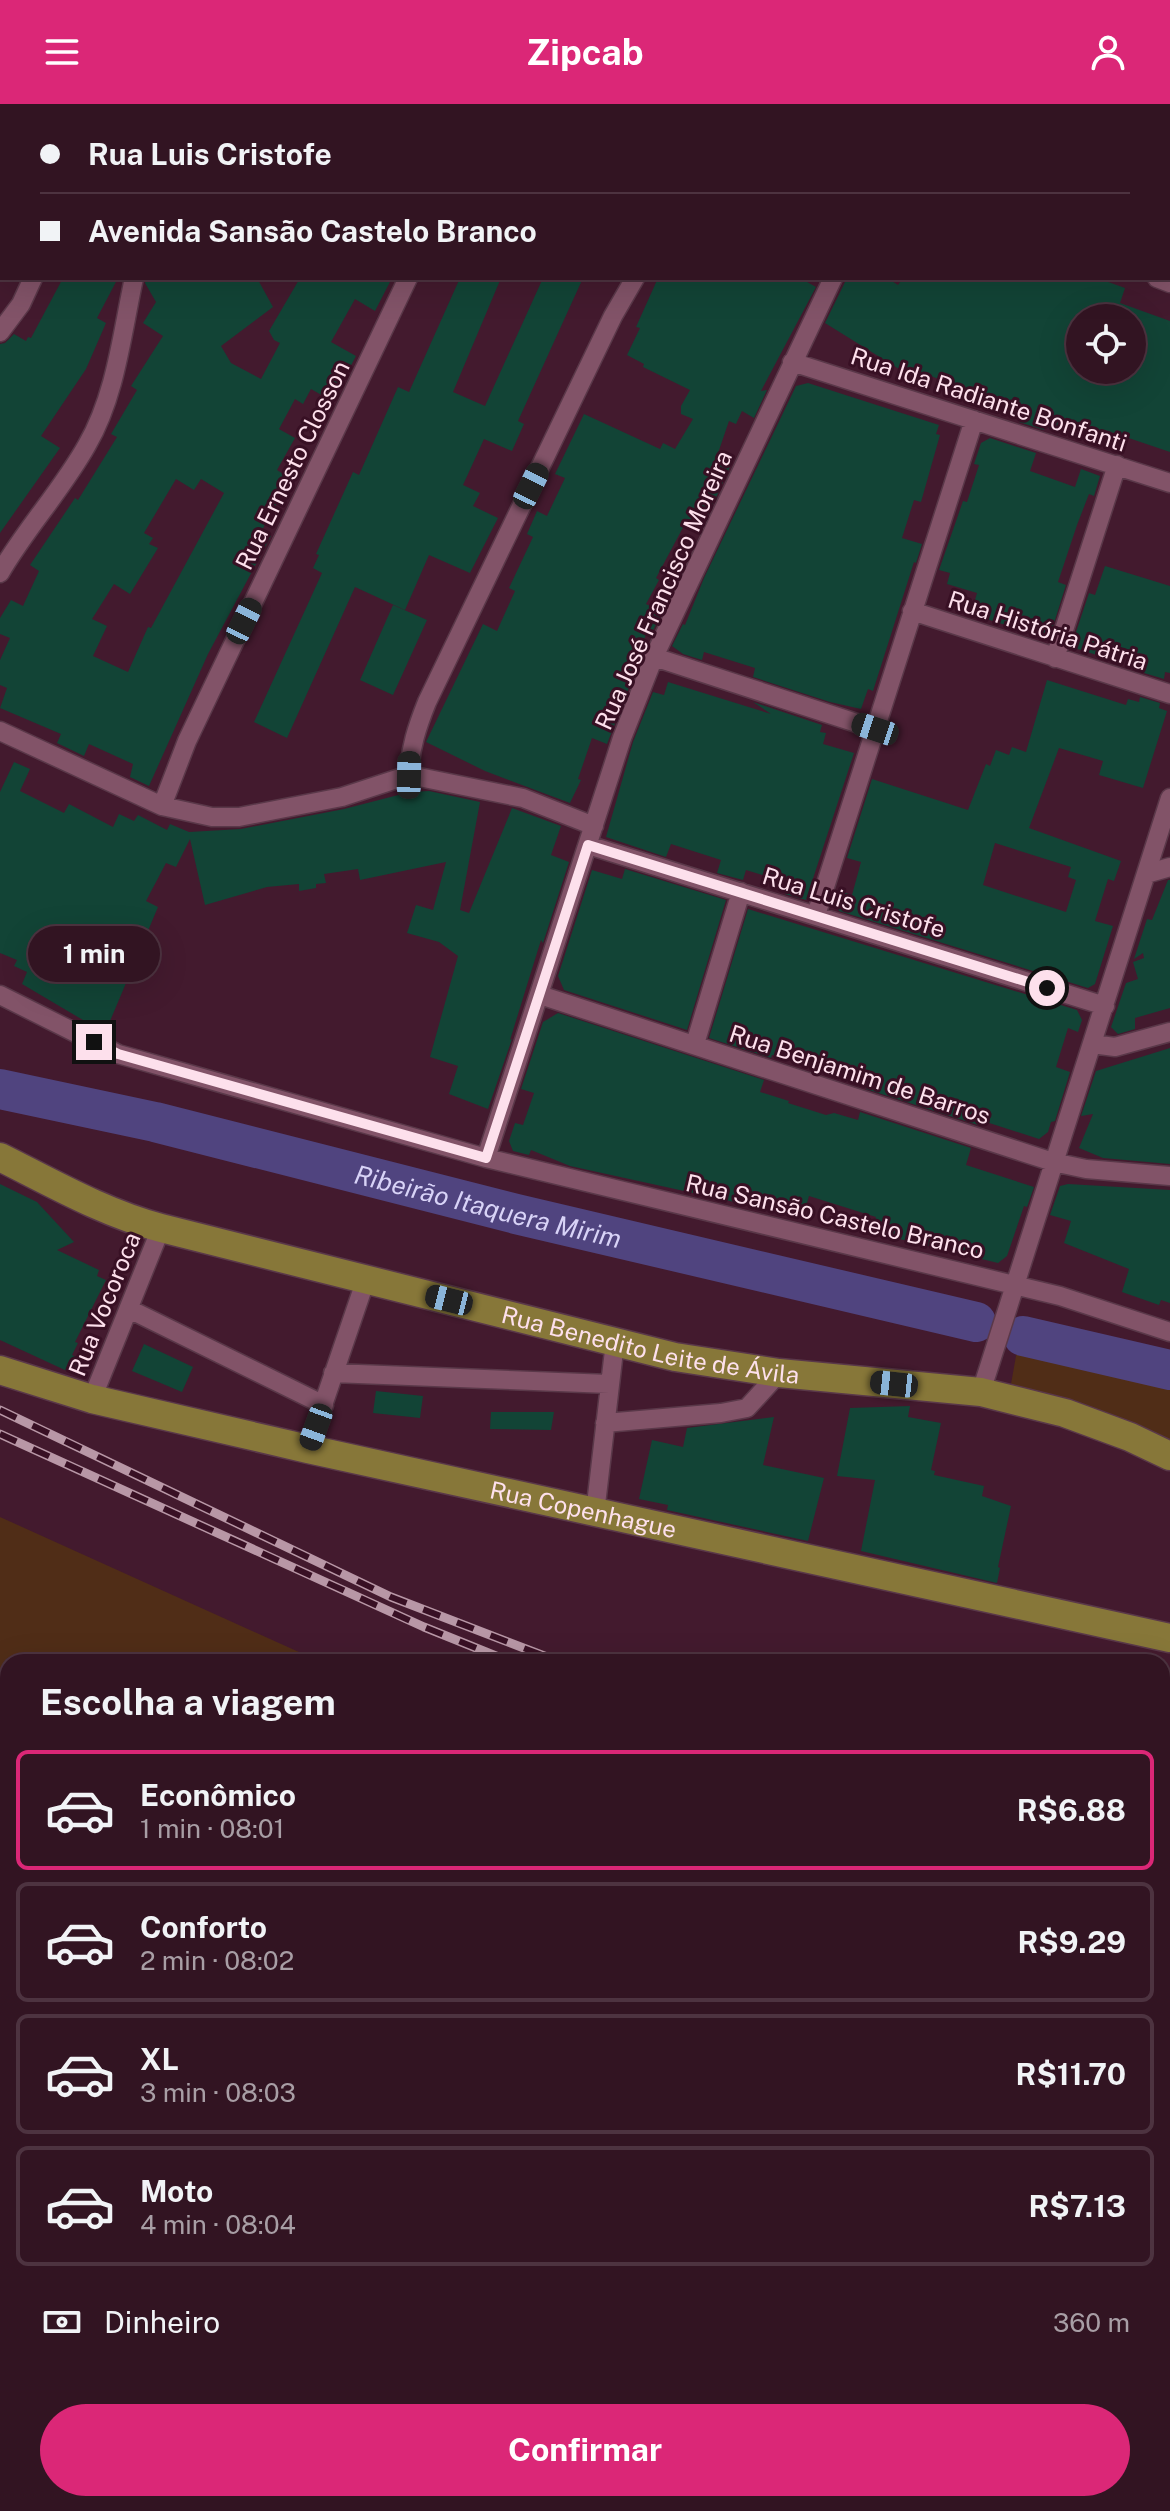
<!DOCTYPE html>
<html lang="pt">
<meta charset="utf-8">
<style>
:root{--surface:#321422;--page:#3a1d2a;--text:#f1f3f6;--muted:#a89ea5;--line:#4d3340;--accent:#db2777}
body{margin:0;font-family:"Public Sans",sans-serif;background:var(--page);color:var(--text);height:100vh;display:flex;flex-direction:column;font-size:30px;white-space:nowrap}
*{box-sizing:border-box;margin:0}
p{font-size:26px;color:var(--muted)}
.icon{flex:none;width:44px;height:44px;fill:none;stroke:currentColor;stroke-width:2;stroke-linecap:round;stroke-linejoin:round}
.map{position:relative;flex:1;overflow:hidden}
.panel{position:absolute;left:0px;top:1550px;width:1170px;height:858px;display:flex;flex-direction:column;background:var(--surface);border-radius:24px 24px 0 0;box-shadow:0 8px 32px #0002,0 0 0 2px var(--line)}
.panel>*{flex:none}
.guide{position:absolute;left:0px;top:0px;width:1170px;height:176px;box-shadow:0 8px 32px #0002,0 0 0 2px var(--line);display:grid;align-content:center;height:176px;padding:0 40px;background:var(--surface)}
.buttons{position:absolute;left:1066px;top:200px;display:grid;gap:16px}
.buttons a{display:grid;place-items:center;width:80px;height:80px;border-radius:50%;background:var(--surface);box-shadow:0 8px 32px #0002,0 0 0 2px var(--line);font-size:40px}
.end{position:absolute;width:36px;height:36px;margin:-18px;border:10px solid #fde0ec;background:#111;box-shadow:0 0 0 4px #111}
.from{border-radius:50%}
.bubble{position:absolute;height:56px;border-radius:28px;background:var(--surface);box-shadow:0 8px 32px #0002,0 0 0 2px var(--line);font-size:26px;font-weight:700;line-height:56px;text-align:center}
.car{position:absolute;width:24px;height:48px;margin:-24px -12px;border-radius:10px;box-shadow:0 0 6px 2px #0007;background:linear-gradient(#222 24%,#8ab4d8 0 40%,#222 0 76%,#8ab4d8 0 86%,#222 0)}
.guide b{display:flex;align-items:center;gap:28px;height:76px;font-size:30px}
.guide b+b{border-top:2px solid var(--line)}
.guide i{width:20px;height:20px;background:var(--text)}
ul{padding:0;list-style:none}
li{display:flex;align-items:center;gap:24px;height:120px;margin:0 16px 12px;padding:0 24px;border:4px solid var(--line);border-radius:12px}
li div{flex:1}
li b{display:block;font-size:30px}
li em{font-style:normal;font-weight:700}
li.active{border-color:var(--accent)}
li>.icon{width:72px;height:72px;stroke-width:1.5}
h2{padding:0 40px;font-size:36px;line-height:96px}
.pay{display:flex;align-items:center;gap:20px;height:88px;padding:0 40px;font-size:30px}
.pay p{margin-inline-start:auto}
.primary-button{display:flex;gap:16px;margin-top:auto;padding:16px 40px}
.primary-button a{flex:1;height:92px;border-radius:48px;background:var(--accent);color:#fff;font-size:32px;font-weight:700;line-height:92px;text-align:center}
header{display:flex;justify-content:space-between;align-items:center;height:104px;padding:0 40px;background:var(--accent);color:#fff;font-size:36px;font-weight:700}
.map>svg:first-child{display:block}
.green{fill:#502d17}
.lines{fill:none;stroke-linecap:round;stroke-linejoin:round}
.river{stroke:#50447f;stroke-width:40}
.building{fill:#124436;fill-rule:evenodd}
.street-casing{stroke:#5a3849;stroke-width:21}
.secondary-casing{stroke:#5a3849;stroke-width:29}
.primary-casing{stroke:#5a3849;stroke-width:31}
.street{stroke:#825368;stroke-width:18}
.secondary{stroke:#856550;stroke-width:26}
.primary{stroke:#877739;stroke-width:28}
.rail-casing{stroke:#b897a6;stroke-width:9}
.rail{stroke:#381024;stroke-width:6;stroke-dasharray:18;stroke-linecap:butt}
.route{stroke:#fde0ec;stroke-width:10}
.labels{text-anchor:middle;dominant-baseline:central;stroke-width:6;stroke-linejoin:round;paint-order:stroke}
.street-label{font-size:24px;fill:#fde0ec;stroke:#381024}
.water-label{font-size:26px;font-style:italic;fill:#d8d3f7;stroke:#381024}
</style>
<header><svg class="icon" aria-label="menu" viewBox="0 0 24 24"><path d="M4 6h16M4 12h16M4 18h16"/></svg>Zipcab<svg class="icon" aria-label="person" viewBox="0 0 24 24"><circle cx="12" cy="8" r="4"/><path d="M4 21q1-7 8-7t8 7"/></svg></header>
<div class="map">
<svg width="1170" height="2407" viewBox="0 0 1170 2407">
<rect width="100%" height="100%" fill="#431a2e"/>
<path class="green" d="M1019,1235L1170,1272V1339L1115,1314L1011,1280Z
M0,1413L321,1558H8V1671L0,1668Z"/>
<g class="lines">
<g class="river">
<path id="s1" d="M0,985L155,1018L516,1110L976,1218"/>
<path d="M1023,1232L1170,1266"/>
</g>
</g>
<path class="building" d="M63,174H118L97,214L106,219L86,265L41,332L60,344L0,429V240L5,239L14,230L26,237L28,233L31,234Z
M146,174H257L273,203L221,242L231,259L261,275L280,239L274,236L269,227L300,174H392L375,207L355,195L331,238L356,252L332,297L311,285L303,300L295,295L279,325L295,334L277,366L291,375L262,426L271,432L208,550L149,682L130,673L133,660L89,640L84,652L57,639L61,630L0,604L7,584L0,581V556L10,534L0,530V514L11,496L23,502L39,467L30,461L75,394L78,396L117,333L111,330L137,286L131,282L163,232L143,219L156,198L145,179ZM176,375L194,386L201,375L224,389L151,524L148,523L128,568L93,552L107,522L92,515L114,480L130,490L158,444L149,440L153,434L144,429Z
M460,174H501L453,288L485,302L543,174H583L518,317L524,320L512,347L484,335L463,381L480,389L473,402L498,414L470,469L429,451L405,506L355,483L287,634L254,618L322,469L313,464L319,451L316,450L353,368L359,371L398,283L409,288Z
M658,174H800L816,183L761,287L767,286L754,314L742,307L736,320L729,317L716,355L730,363L702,424L687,416L656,474L659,476L646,500L662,508L652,529L648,526L636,554L627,580L630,581L607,640L592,634L578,675L581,676L570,699L485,667L426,638L483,520L497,527L515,487L509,484L533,433L527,430L537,407L547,412L565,374L555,370L584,310L660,345L663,339L675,345L693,315L681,310V302L690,286L643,263L644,260L627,251L640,224L636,223Z
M847,174H887L898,181L903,174H1097L1125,184L1120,199L1170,217V348L1105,326L1100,341L1045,323L1044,326L1019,318L1024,316L1000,308L1003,298L900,261L899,265L825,219ZM1080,214H1132V266H1080Z
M808,279L939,321L936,330L940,331L921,398L914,396L902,434L922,440L916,459L914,458L873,587L868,585L861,605L830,598L753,573L755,564L704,548L702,556L683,550L672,542L683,520L685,521L704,474L796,282Z
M990,334L1036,349L1030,367L1075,383L1081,365L1100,372L1094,392L1089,390L1077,421L1058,478L1066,481L1049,535L971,510L977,489L947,480L950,469L939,466L963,397L967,398L979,361L974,360L981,339Z
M1105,462L1170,482V569L1165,568L1164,575L1144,569L1147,551L1103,543L1100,552L1071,543L1089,489L1095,491Z
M393,501L427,516L393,591L360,576Z
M1047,576L1126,601L1128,595L1139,598L1140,593L1160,599L1159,604L1167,607L1143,684L1099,671L1103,657L1059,644L1029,724L1121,757L1114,777L1108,775L1095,817L1113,822L1095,880L1088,884L839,807L833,796L837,786L852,791L861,758L847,754L872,675L968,706L986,660L990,662L996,646L1009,651L1012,643L1026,648ZM995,739L1071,763L1068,773L1076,776L1066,808L983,781Z
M668,578L771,610L753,598L822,621L820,628L826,629L823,640L854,649L806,796L785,790L788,779L746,766L743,776L717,769L721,756L671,740L666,753L606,733L633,638L653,588L664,591Z
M14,658L30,665L20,687L64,709L69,700L113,723L119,710L134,717L138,711L167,726L170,720L189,728L241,725L344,705L410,688L429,687L480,698L460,806L469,809L512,704L561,722L551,751L569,758L543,839L541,836L510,936L512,935L488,1005L449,990L458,962L430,953L458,852L439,838L407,829L416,801L433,806L446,758L360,776L358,765L324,770L326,779L316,780V784L299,787V780L267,783L205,801L190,735L176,763L166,759L146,797L158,803L105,929L22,880L27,868L14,862L17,856L0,849V688Z
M625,765L726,796L687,926L564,886L558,872L592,766L622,775Z
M1168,776H1170V904L1135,914V925L1118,930L1111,923L1126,879L1138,875L1133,858L1144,854L1143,849L1134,855L1147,815L1152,816Z
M748,805L1077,906L1082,916L1078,928L1068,924L1056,963L1070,968L1055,1017L1051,1018L1048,1028L1039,1035L980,1016L978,1021L866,985L867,981L837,972L839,968L788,951L787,955L772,951L771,954L709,934Z
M558,909L764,976L760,988L789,997L788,999L826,1011L834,1009L858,1016L860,1008L971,1044L966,1061L1034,1083L1027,1103L1024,1102L1007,1152L998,1159L871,1128L876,1113L809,1092L803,1113L570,1062L531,1046L529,1051L513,1047L509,1037L515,1019L523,1021L534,989L521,985L543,918Z
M1170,944V1060L1103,1054L1079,1044L1093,1010L1081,1012L1096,967Z
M0,1080L37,1098L74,1138L57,1146L99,1166L97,1172L106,1176L75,1238L78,1239L72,1251L86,1258L80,1273L0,1236Z
M1068,1080L1170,1086V1199L1161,1196L1159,1201L1122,1188L1129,1165L1064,1139L1071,1117L1050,1111L1060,1082Z
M144,1240L193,1263L182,1288L132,1267Z
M376,1287L423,1292L420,1314L373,1309Z
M910,1302L908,1313L941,1319L931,1366L935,1367L934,1371L984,1382L982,1392L1011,1402L998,1463L1000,1464L997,1479L861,1447L875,1376L837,1372L850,1304Z
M491,1308H554L551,1326L490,1325Z
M774,1313L763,1361L824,1374L808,1437L667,1406L668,1401L639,1395L652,1336L683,1343L687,1324Z"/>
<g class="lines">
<defs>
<path id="street" d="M216,0L217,2
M671,0L675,2
M388,2L393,0
M517,2L519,0
M838,2L842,0
M1035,2L1036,0
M1168,93L1170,88
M0,161L2,160
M1157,174L1170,179
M0,228L21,200L33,174
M792,258L1170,379
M0,469C26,424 62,386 87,341C116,291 122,229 134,174
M912,507L1170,590
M654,553L875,625
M1055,554L1117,361
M0,627L162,702L212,713H239L342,693L409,671L523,694L594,722
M409,671C410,644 417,623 427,598L613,212L635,174
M162,702L187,637L408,174
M588,741L1105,902
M1146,770L1170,763
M816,811L974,316
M0,891L118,950L486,1054L1060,1192L1170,1228
M540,891L1053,1058L1086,1065L1170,1072
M695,940L741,788
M1092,940L1115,943L1170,928
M486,1054L622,634L654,553L833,174
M129,1205L324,1301
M333,1269L609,1280
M981,1288L1170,694
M92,1295L161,1124
M605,1319L721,1309L747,1304L779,1269
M308,1345L366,1175
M595,1409L615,1238
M1162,2150L1170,2141
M0,2165L8,2176
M163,2400L169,2407
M233,2407L234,2400
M462,2407L464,2400
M707,2407L709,2400
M940,2407L945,2400"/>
<path id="secondary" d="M1162,1815H1170
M1162,1867L1170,1869
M0,2005L8,1997"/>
<g id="primary">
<path id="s2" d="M0,1053C52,1079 104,1109 161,1124L675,1253L779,1269L981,1288L1065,1309L1130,1333L1170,1352"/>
<path id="s3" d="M0,1266L92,1295L308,1345L1170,1534"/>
</g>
</defs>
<use href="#street" class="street-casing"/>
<use href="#secondary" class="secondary-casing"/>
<use href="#primary" class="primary-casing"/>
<use href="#street" class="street"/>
<use href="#secondary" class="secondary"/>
<use href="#primary" class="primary"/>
<defs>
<path id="rail" d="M0,1306L391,1493L560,1558
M0,1330L424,1523L511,1558
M1162,1665L1170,1666
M1162,1742L1170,1744"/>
</defs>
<use href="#rail" class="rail-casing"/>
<use href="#rail" class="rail"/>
</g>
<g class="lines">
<path class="route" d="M94,938L118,950L486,1054L588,741L1047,884"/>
</g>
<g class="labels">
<g class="street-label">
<text transform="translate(989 295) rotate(18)">Rua Ida Radiante Bonfanti</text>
<text transform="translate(292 361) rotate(-64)">Rua Ernesto Closson</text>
<text transform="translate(663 486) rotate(-66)">Rua José Francisco Moreira</text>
<text transform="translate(1048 526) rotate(18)">Rua História Pátria</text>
<text transform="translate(854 798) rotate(17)">Rua Luis Cristofe</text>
<text transform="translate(860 970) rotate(18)">Rua Benjamim de Barros</text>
<text transform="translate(835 1112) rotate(13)">Rua Sansão Castelo Branco</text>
<text transform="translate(104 1200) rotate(-68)">Rua Vocoroca</text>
<text stroke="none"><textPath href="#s2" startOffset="680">Rua Benedito Leite de Ávila</textPath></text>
<text stroke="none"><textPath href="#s3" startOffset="600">Rua Copenhague</textPath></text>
</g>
<g class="water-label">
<text stroke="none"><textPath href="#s1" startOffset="502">Ribeirão Itaquera Mirim</textPath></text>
</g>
</g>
</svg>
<div class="buttons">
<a><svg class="icon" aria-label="locate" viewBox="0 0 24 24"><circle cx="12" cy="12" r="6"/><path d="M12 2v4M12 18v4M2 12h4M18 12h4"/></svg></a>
</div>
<i class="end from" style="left:1047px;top:884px"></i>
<i class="end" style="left:94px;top:938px"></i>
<div class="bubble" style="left:28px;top:822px;width:132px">1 min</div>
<i class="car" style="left:531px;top:382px;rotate:26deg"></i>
<i class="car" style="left:244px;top:517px;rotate:26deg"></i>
<i class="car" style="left:875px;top:625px;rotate:288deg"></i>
<i class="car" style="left:409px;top:671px;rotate:1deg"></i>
<i class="car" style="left:449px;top:1196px;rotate:284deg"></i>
<i class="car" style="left:894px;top:1280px;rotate:276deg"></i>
<i class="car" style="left:316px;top:1323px;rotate:200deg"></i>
<div class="guide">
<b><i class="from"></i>Rua Luis Cristofe</b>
<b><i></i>Avenida Sansão Castelo Branco</b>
</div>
<section class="panel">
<h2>Escolha a viagem</h2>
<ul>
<li class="active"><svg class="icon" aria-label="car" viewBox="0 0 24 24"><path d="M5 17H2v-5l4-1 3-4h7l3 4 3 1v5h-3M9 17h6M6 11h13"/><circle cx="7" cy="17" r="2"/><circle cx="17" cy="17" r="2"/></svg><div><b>Econômico</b><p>1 min · 08:01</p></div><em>R$6.88</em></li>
<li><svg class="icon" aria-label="car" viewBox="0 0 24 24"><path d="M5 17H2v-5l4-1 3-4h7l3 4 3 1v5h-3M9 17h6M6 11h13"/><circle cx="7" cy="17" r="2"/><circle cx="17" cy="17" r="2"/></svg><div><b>Conforto</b><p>2 min · 08:02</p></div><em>R$9.29</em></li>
<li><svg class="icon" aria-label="car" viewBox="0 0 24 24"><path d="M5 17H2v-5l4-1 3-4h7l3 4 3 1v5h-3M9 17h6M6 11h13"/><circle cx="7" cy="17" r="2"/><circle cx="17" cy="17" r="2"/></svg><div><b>XL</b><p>3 min · 08:03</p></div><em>R$11.70</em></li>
<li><svg class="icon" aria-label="car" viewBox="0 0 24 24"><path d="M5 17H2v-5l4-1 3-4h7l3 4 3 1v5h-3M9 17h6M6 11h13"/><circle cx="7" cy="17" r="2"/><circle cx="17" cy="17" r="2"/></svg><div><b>Moto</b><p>4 min · 08:04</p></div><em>R$7.13</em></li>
</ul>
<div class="pay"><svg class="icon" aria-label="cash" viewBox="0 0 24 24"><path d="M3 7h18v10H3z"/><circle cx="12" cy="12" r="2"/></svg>Dinheiro<p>360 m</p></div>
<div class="primary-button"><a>Confirmar</a></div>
</section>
</div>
